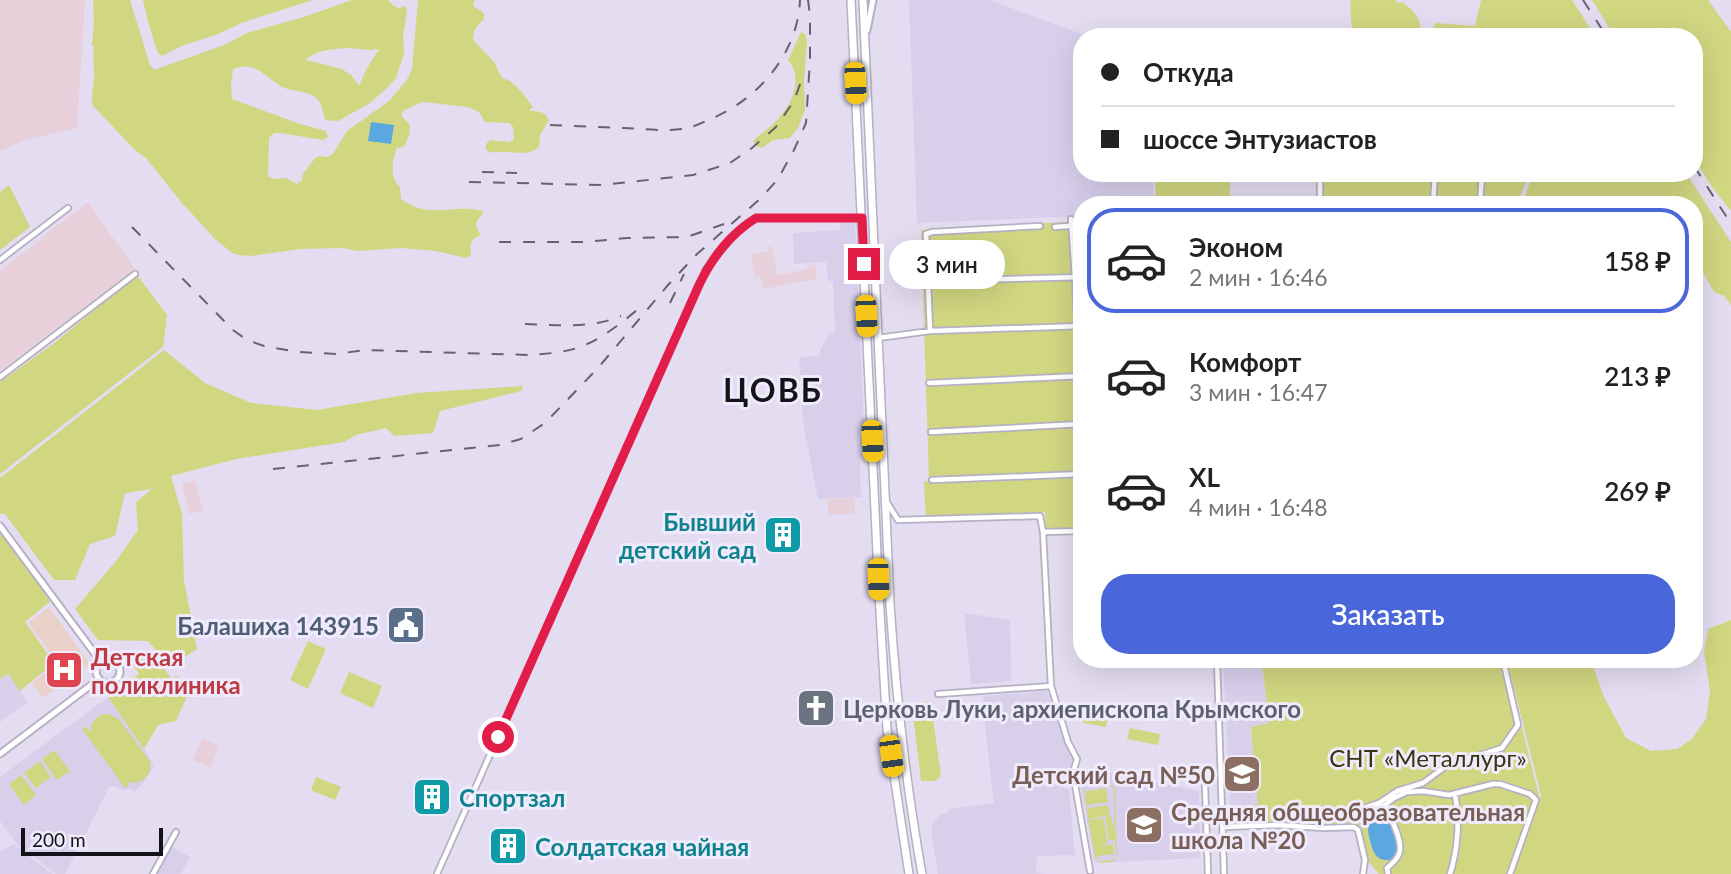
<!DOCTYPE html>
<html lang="ru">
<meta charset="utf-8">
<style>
:root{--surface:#fff;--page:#f2f2f2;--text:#222;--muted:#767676;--line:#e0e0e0;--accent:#4967db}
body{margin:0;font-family:Lato,sans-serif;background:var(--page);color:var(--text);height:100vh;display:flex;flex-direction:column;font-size:26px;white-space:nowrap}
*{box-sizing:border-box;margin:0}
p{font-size:23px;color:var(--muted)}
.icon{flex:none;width:38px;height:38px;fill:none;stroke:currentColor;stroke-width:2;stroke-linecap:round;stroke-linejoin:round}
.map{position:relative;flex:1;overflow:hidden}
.sheet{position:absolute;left:1073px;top:196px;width:630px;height:472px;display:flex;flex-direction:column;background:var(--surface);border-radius:28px;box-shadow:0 7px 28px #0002}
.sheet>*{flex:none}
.top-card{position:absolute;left:1073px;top:28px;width:630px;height:154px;border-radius:28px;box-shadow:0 7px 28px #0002;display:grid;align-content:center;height:154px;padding:0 28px;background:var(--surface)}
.scale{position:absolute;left:21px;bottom:18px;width:142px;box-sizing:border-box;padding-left:7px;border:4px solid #15131a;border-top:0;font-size:19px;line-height:24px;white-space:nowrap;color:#15131a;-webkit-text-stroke:5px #f0ebfc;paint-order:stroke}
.end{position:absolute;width:32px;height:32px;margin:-16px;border:9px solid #e11d48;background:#fff;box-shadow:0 0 0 4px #fff}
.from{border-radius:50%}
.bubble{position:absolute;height:49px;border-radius:24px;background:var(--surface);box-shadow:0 7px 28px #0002;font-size:23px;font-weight:600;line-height:49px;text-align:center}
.car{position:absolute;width:21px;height:42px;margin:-21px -10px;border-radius:9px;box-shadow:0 0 5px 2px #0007;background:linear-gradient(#f5c518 24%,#345 0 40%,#f5c518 0 76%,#345 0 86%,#f5c518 0)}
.top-card b{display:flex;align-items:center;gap:24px;height:66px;font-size:26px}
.top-card b+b{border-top:2px solid var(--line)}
.top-card i{width:18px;height:18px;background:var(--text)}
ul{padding:12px 0 0;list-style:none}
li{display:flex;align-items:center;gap:21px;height:105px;margin:0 14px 10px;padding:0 14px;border:4px solid transparent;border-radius:28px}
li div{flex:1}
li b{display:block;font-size:26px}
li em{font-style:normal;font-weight:600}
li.selected{border-color:var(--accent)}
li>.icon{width:63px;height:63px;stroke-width:1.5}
.cta{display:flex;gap:14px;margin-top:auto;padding:14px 28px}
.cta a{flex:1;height:80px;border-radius:28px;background:var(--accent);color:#fff;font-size:28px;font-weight:600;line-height:80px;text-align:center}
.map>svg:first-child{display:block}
.built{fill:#d8cfeb}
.industrial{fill:#e8d0da}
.medical{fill:#ead1ca}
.green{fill:#d1d681;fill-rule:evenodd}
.water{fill:#5ba8e0}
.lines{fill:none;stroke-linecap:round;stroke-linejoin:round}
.minor-casing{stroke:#b6b0c4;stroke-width:8}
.tertiary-casing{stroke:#b6b0c4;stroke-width:9}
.trunk-casing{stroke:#b6b0c4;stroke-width:10}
.minor{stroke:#fff;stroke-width:4.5}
.tertiary{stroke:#fff;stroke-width:5}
.trunk{stroke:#fff;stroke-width:7}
.rail{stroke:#66636f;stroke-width:2;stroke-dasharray:12 12;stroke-linecap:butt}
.route{stroke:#e11d48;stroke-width:9}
.labels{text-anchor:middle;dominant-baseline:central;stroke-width:6;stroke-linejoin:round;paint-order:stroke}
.culture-label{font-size:24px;font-weight:bold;fill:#0d838f;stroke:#f0ebfc;text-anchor:start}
.service-label{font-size:24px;font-weight:bold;fill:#4e5e75;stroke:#f0ebfc;text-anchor:end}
.health-label{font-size:24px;font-weight:bold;fill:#be3a42;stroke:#f0ebfc;text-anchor:start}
.worship-label{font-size:24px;font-weight:bold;fill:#5b616d;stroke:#f0ebfc;text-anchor:start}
.park-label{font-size:24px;fill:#33350e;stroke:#f0ebfc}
.education-label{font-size:24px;font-weight:bold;fill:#785e54;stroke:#f0ebfc;text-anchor:end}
.district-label{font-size:32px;font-weight:bold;letter-spacing:2px;fill:#15131a;stroke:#f0ebfc}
</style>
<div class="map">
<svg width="1731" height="874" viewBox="0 0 1731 874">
<rect width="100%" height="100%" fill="#e4ddf2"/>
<path class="built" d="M909,0H989L1090,37H1082V173H1152L1154,205H1082L1081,216L917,223Z
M855,222L864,423L858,424L861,497L818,499L803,422L799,357L820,356V350L830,333H835L833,281H828L826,262L794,264L793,233L840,230V223Z
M964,613L1010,620L1011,681L971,684Z
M1223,660H1247L1262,664L1269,723L1251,727L1260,822L1231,823Z
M7,673L28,702L0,722V679Z
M1047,691L1074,761L1066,787L1054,790L1069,788L1075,855L1037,856L1036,873L1044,874H938L931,830L933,823L940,815L948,813V809L994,803L986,735L983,696Z
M108,697L144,748L154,766L144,782L135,792L128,788L126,791L114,786L109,787L65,874H56L16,843L0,821V777Z
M1107,772L1199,791L1200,858L1095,863L1078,773L1103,779Z
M14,844L47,870L53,874H0V851Z
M170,846L190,857L181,874H155Z"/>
<path class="industrial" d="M0,0H85L77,128L22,141L0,151Z
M88,202L135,269L0,371V270L45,236L48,232Z
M772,246L777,275L803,270L808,268V265L815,264L817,279L763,289L760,277H755L751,254L768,251L767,247Z
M195,480L203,511L189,514L182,484Z
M855,498V514H828V499Z
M202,739L219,746L211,767L193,760Z"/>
<path class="medical" d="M49,607L90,664L43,698L32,683L58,663L28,623Z"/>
<path class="green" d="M93,0H130L150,65L154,70L224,45L247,33L307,16L352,0H388L394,6L399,8L405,6L407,12L403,36L404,54L396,78L388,87L370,103L338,121L326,120C322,114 323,105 318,100C310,90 293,92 282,87C271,81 262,69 249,67C243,66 238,67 233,69L231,87L232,99L297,123L326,131L328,137L323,140L280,133H274L269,138L268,176L274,179L286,178L297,184L302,180L303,174L315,158L320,156L327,157L333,154L347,131L389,101L406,81L412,70L418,0H475L473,6L484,13V19C477,26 473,30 473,40L494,62L502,78C515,81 525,96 533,107L529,111C539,111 544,111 549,120L540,135L539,147C528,156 517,152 504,152C496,152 493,154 486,150V144L490,140L509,142L514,139L513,127L509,123L485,122L479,112L468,107L423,102L404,110L401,115L410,125L409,136L404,147L397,148C392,160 389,177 400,187L401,199C429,220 452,203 484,211L477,221L476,227L481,235C470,239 470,244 471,255L466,258L436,251L401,248L357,251L343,248L300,249L251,256L238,255L232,253L215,239L182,203L146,158L136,151L93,106C90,95 94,87 94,76C94,66 93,56 94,46H92L94,20ZM347,48L371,50L379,49L366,70L359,86L352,76L342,69L306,60C315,50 334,49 347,48Z
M143,0H313L244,22L216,35L184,45L162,56L158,53L148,22Z
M1351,0H1397L1395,3L1402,2C1418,13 1419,18 1423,37H1353C1352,24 1349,12 1351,0Z
M1481,0H1572L1596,37H1431V32L1436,23L1475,26Z
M1592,0H1708L1731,32V211L1712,187L1694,159V37H1615Z
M801,32L805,34L807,40L804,84L805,110L798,128L790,138L773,140L762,148L756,146L753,141C759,135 765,131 771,126C788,112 806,80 788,60Z
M1155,173H1230V205H1156Z
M1318,173H1522L1527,179L1517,205H1317Z
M1530,173H1686L1731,242V305L1724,296L1714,292L1702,271L1694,269V205H1522L1532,176Z
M9,185L30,227L0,250V192Z
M1081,221V527L1046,530L1045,512L926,517L924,482L929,481L921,230Z
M137,275L167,315L163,347L0,474V382L53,344Z
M164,350L205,383L251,403L317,410L416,393L523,386L521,391L440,411L433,433L394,436L386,428L356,435L344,442L236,459L171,476L182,514L184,580L197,649L170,667L148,641L98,640L75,609L116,561L138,530L136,502L152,489L125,493L115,536L90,544L75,580H54L5,514H0V478Z
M0,529L52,600L25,622L54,663L20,691L8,674L0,679Z
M1731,620V874H1513L1541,795L1507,660H1591L1604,697L1626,738L1651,751L1677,749L1692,739L1706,719L1710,691L1704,651L1708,629Z
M308,641L326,649L308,689L290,680Z
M149,650L172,679L177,676L189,692L176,721L158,725L144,749L108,697L139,674L132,663Z
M1247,660H1505L1539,796L1512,874H1379L1367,860L1357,822L1324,826L1281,820L1260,822L1259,811L1258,817H1252V805H1258L1251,727L1269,723L1262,664Z
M349,672L382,686L373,708L340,693Z
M926,701L929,702L931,705L941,775C938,783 929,781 921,781L913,715Z
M1087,701L1111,706L1106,727L1083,723Z
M109,714L119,719L150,761C152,776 142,785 128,782L129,785L125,788L82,729L85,726L90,732C91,721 97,714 109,714Z
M1130,728L1160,734L1158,745L1127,739Z
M54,750L70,771L57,780L42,759Z
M40,761L51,777L36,788L24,773Z
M21,775L36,795L24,805L9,784Z
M316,777L341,787L335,800L311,790Z
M1089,780L1111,785L1115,788L1117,857L1112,862L1101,863L1095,858L1083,787L1085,782ZM1087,782L1111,786L1114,789L1115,834L1111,816L1105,817L1109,840H1115L1116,857L1112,860L1101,861L1097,859V856L1114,854L1113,844L1097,846L1108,843L1103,818L1091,820L1090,819L1110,815L1108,805L1089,808V811L1087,805L1108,802L1106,788L1086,791L1087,803L1084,787Z"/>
<path class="water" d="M371,122L394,125L391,144L368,141Z
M1380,814C1395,821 1404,849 1391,860C1388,860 1381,860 1379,858C1371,853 1366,827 1368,819Z"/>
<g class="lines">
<defs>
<path id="minor" d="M1320,205V173
M1433,205L1435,173
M1480,205L1482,173
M1071,219L1075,278L1082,426
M1055,227L1082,225
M0,260L68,208
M929,281L1082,277
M930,331L926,234L932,232L1040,226
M878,338L930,331L1082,326
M0,377L135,274
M929,383L1082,376
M931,432L1082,424
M932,480L1082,474
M886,501L898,520L1040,516L1043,532L1051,686L1068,742L1077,759L1073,773L1090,871
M1043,532L1082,531
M1217,660L1224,874
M938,694L1051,686
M1205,786L1208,874
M1385,805C1390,816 1401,837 1400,849C1400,857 1393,863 1387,868L1388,874
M1367,807L1379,803L1397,791L1423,783L1446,766L1502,748L1518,725L1503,660
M1280,816L1325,818L1368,814L1385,805L1394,798L1407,792L1423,791L1449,795L1493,784H1500L1530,794L1536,800L1510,874
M1223,827L1277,825L1324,828L1354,827L1358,830L1365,860L1363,874
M153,874L176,832
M437,874L706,269C721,250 735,231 756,218H861
M1450,874C1458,849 1460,819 1455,794"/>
<path id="tertiary" d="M867,30L873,0
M0,526L101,662
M96 671a12 12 0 1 1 24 0a12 12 0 1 1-24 0Z
M0,754L99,679"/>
<path id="trunk" d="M851,0L879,596L887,729L909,874
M863,0L890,604C896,695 906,784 922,874"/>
</defs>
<use href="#minor" class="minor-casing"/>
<use href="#tertiary" class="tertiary-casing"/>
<use href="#trunk" class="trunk-casing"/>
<use href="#minor" class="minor"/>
<use href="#tertiary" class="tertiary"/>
<use href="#trunk" class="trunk"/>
<path class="rail" d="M1583,0L1607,37
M550,125C575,126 600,127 624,128C645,129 668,132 688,128C695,126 702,123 708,120C757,101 798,54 800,0
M1694,166L1731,224
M482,172L517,173
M469,182L602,185L693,175L721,166L727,165L752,148L776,127L794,101L803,76
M132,227L233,330L247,340L264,346L298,352L336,354L365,350L528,355C544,354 561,353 577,348C599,341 620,324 637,310
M499,242H585L627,238L687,237L724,224
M670,303L684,274
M525,324C558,325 590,329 621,316
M273,469L500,445L521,439L545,423L598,368L668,285L697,254L761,198L778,179L794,150L806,123L810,60V16L808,0"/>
</g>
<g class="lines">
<path class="route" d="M498,737L699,285C711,259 731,233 756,218H862L864,264"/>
</g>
<defs>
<symbol id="building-square" viewBox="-11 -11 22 22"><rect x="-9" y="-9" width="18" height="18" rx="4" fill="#0f9aa8" stroke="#f0ebfc"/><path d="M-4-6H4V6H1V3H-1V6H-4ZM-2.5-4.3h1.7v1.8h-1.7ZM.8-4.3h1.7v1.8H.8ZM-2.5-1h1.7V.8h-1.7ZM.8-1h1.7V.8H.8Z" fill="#fff"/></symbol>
<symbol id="civic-square" viewBox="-11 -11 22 22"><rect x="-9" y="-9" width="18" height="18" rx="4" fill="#5c6f8a" stroke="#f0ebfc"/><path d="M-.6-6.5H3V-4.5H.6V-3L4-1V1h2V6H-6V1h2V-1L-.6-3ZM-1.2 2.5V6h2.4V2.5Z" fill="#fff"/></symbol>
<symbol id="hospital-square" viewBox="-11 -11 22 22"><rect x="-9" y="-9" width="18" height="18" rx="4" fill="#e0444e" stroke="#f0ebfc"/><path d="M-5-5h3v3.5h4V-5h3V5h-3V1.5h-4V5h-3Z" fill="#fff"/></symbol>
<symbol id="church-square" viewBox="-11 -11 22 22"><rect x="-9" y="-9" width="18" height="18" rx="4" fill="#6b7280" stroke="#f0ebfc"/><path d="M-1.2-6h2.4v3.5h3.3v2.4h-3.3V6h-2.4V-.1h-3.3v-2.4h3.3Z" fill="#fff"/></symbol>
<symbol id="school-square" viewBox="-11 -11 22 22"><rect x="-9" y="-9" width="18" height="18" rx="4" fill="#8d6e63" stroke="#f0ebfc"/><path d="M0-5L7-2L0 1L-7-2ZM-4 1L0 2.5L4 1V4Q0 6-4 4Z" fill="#fff"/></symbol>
</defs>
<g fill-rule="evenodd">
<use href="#building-square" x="761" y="513" width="44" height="44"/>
<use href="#civic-square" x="384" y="603" width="44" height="44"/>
<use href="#hospital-square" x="42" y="648" width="44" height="44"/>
<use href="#church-square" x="794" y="686" width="44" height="44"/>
<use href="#school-square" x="1220" y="752" width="44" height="44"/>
<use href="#building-square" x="410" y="775" width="44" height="44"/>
<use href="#school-square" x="1122" y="803" width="44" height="44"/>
<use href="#building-square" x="486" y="824" width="44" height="44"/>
</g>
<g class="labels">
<g class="culture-label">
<text x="756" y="521" text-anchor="end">Бывший<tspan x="756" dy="28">детский сад</tspan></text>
<text x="459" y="797">Спортзал</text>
<text x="535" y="846">Солдатская чайная</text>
</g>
<g class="service-label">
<text x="379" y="625">Балашиха 143915</text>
</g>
<g class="health-label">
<text x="91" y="656">Детская<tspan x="91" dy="28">поликлиника</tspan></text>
</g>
<g class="worship-label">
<text x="843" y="708">Церковь Луки, архиепископа Крымского</text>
</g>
<g class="park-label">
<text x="1428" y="757">СНТ «Металлург»</text>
</g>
<g class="education-label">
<text x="1215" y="774">Детский сад №50</text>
<text x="1171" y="811" text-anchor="start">Средняя общеобразовательная<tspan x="1171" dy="28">школа №20</tspan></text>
</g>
<g class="district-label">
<text x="773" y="389">ЦОВБ</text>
</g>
</g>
</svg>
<div class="scale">200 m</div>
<i class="end from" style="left:498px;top:737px"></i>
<i class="end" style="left:864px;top:264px"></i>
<div class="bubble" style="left:889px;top:240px;width:116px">3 мин</div>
<i class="car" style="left:855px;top:83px;rotate:177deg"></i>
<i class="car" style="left:866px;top:316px;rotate:177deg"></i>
<i class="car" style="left:872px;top:441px;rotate:177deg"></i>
<i class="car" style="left:878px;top:579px;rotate:178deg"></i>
<i class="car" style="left:891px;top:756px;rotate:172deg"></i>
<div class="top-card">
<b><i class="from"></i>Откуда</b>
<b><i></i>шоссе Энтузиастов</b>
</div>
<section class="sheet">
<ul>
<li class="selected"><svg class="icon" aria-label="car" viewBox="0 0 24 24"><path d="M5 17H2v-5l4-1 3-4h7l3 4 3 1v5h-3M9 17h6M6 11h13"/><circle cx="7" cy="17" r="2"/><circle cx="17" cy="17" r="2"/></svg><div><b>Эконом</b><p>2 мин · 16:46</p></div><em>158 ₽</em></li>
<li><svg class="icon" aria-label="car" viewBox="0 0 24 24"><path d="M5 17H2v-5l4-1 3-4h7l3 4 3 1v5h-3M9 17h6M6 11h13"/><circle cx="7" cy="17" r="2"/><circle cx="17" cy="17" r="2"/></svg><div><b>Комфорт</b><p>3 мин · 16:47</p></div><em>213 ₽</em></li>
<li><svg class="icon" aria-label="car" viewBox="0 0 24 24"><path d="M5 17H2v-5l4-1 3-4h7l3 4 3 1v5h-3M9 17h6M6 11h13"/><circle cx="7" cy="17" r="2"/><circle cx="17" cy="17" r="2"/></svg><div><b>XL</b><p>4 мин · 16:48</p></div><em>269 ₽</em></li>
</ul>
<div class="cta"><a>Заказать</a></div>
</section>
</div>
